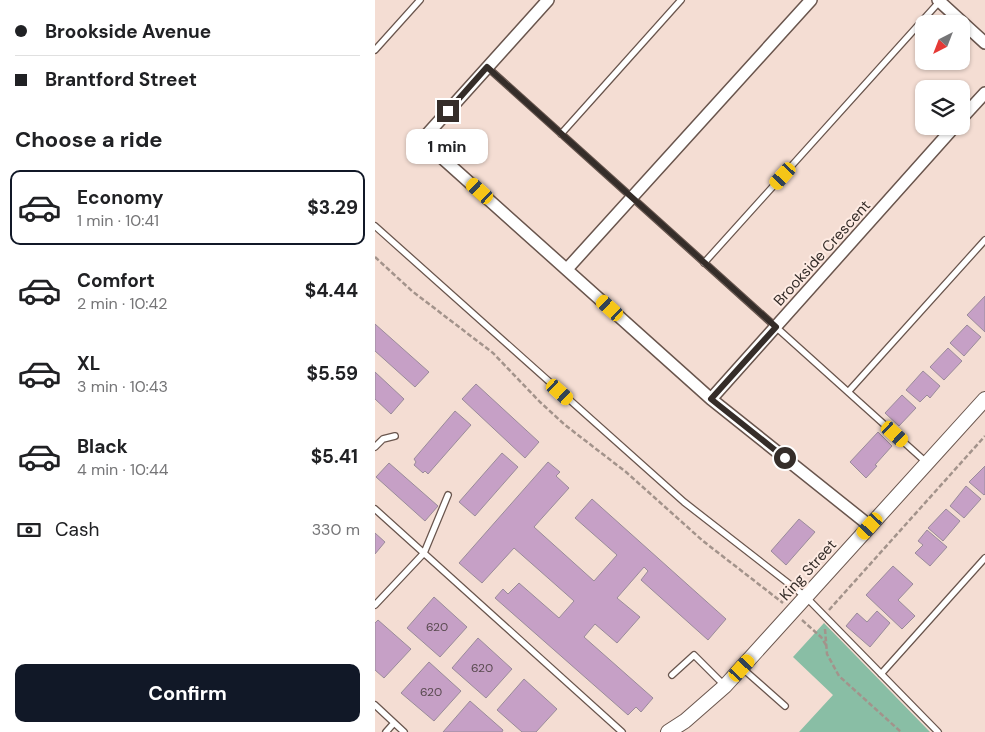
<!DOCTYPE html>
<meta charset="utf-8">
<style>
:root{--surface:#fff;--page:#f6f6f6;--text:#202124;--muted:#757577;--line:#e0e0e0;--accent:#111827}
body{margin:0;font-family:"DM Sans",sans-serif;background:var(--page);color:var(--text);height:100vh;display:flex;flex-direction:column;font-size:19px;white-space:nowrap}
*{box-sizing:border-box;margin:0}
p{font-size:16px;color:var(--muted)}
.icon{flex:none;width:28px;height:28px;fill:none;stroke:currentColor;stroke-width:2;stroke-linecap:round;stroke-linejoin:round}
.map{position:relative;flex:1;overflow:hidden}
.drawer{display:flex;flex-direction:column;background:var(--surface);width:375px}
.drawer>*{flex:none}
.banner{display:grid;align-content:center;height:110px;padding:0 15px;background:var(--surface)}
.needle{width:32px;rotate:222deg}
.controls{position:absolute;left:540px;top:15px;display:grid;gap:10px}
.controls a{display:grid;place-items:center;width:55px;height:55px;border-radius:10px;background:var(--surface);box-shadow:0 1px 4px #0004;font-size:25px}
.end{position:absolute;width:22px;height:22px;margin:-11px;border:6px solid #352d29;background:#fff;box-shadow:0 0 0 2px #fff}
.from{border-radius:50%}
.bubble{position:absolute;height:35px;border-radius:10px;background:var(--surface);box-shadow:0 1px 4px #0004;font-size:16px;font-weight:700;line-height:35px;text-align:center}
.car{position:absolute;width:15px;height:30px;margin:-15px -8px;border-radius:6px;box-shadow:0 0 4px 1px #0007;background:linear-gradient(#f5c518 24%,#345 0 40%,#f5c518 0 76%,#345 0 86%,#f5c518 0)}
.banner b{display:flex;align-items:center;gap:18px;height:48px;font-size:19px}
.banner b+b{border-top:1px solid var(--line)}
.banner i{width:12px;height:12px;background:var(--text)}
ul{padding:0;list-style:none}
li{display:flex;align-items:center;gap:15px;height:75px;margin:0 10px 8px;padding:0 5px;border:2px solid transparent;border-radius:10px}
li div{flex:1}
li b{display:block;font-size:19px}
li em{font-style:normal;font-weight:700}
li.on{border-color:var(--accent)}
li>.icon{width:45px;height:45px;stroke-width:1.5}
h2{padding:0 15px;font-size:22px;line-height:60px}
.pay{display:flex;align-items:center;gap:12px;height:55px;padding:0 15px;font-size:19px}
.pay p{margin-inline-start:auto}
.action{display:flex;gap:10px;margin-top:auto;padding:10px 15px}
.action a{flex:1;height:58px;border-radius:10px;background:var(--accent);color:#fff;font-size:20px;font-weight:700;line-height:58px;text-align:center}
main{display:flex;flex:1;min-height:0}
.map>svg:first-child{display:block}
.green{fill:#89bea5}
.building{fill:#c6a0c6;stroke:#9a8b9a}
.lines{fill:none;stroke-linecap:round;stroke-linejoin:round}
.service-casing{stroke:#69554d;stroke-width:8}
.minor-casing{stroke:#69554d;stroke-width:14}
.tertiary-casing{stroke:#69554d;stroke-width:16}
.path{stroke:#a3938b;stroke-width:2.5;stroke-dasharray:5 2.5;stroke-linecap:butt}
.service{stroke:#fff;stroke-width:5.5}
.minor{stroke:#fff;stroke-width:11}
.tertiary{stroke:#fff;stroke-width:14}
.route{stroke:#352d29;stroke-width:6}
.labels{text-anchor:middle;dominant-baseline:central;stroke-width:4;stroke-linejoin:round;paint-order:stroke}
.number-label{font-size:12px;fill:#594a50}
.street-label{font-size:15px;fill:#352d29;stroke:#feebe3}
</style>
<main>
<section class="drawer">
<div class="banner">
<b><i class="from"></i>Brookside Avenue</b>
<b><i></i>Brantford Street</b>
</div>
<h2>Choose a ride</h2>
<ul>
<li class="on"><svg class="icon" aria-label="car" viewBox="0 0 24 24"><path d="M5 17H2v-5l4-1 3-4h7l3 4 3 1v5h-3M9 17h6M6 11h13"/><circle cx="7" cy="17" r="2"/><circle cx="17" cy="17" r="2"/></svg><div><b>Economy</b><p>1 min · 10:41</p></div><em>$3.29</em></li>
<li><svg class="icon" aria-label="car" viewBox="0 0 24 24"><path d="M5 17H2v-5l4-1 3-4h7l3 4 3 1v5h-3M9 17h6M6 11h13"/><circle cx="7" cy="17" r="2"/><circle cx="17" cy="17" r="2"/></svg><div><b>Comfort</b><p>2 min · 10:42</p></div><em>$4.44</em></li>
<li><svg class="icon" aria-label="car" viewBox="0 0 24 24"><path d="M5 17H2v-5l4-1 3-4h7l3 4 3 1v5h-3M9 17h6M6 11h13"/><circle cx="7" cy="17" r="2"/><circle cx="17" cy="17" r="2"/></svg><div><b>XL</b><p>3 min · 10:43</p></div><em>$5.59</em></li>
<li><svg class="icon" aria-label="car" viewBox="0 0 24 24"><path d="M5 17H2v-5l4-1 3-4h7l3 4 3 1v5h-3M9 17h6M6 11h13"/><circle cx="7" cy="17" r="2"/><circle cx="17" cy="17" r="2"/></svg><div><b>Black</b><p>4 min · 10:44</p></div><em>$5.41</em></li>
</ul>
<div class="pay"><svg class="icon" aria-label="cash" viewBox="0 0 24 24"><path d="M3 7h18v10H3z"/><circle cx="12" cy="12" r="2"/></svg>Cash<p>330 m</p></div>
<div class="action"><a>Confirm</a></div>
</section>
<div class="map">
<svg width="610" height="732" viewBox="0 0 610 732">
<rect width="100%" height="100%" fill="#f4ddd3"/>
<path class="green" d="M449,623L555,732H424L458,695L418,657Z"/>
<path class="building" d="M610,296V332L592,315Z
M0,324L54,372L40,387L0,351Z
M592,325L606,337L589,356L575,343Z
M573,348L587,361L569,380L555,367Z
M548,371L565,386L555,398L552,395L545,402L531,390Z
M0,372L29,399L16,414L0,399Z
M101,384L164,442L150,458L87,399Z
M527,395L541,408L524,426L510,413Z
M80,411L96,425L53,474L50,471L48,473L39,465L41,462L39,459Z
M503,432L517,446L500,465L502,466L491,478L475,462Z
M127,453L143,467L100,516L84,502Z
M173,462L185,472L181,476L194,488L159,527L219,581L242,555L200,518L217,499L351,619L333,640L266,580L273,571L269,567L242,598L265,617L242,643L220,624L209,637L278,698L266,712L261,707L253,715L120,598L128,589L133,594L144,583L184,618L199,601L139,548L107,583L84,563Z
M14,463L63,506L50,521L1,477Z
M610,466V494L609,495L594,482Z
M591,486L606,499L589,518L575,506Z
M571,509L585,521L568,541L553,528Z
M424,519L440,532L411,565L396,551Z
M552,530L572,547L555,566L540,553L548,545L543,541Z
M0,533L10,542L0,554Z
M518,566L538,584L523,600L540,616L527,629L491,595Z
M59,597L92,627L65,657L32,628Z
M502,611L515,623L495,647L471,626L482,613L492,622Z
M3,620L36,649L9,678L0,670V623Z
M103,638L137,669L111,698L77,668Z
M54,662L86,691L59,721L26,693Z
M149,679L182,709L161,732H147L122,710Z
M95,701L128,730L127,732H68Z"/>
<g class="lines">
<defs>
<path id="service" d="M0,50L45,0
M112,67L552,463
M186,134L306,0
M0,226L309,502L431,597L563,732
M329,263L565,1
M473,392L610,240
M0,447L8,439L20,436
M0,509L247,732
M0,605L49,553L73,495
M367,668L410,706
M506,674L610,558
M297,675L319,655L350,686
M0,705L29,732
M11,732L19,723"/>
<path id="minor" d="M173,0L47,140L336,399L495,526
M563,0L610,43
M586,119L610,93
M192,269L436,0
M336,399L580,126"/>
<path id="tertiary" d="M293,732L310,721L350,686L610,399"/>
</defs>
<use href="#service" class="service-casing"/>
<use href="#minor" class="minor-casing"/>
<use href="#tertiary" class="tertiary-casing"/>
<path class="path" d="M0,257L37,291L118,353L165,402L190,425L251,472L328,541L408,603
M454,610L610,436
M427,620L446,637L451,645
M450,629L452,654L464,676L526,732"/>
<use href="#service" class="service"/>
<use href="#minor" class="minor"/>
<use href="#tertiary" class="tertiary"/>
</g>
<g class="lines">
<path class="route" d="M73,111L112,67L401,327L336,399L410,458"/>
</g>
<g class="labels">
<g class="number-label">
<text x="62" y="627">620</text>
<text x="107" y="668">620</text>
<text x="56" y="692">620</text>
</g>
<g class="street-label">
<text transform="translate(447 253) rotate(-48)">Brookside Crescent</text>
<text transform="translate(433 570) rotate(-48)">King Street</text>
</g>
</g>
</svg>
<div class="controls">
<a><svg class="needle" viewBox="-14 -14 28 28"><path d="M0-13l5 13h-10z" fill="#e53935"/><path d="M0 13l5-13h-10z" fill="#757577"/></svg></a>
<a><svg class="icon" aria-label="layers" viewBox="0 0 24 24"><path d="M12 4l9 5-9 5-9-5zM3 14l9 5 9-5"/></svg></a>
</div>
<i class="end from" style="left:410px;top:458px"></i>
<i class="end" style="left:73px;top:111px"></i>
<div class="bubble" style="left:31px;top:129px;width:82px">1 min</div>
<i class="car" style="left:408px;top:176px;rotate:222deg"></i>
<i class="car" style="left:105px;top:191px;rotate:312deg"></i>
<i class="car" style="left:235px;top:308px;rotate:312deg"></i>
<i class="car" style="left:185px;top:392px;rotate:132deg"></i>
<i class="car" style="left:520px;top:434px;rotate:132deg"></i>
<i class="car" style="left:495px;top:526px;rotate:222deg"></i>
<i class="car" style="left:367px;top:668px;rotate:42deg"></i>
</div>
</main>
